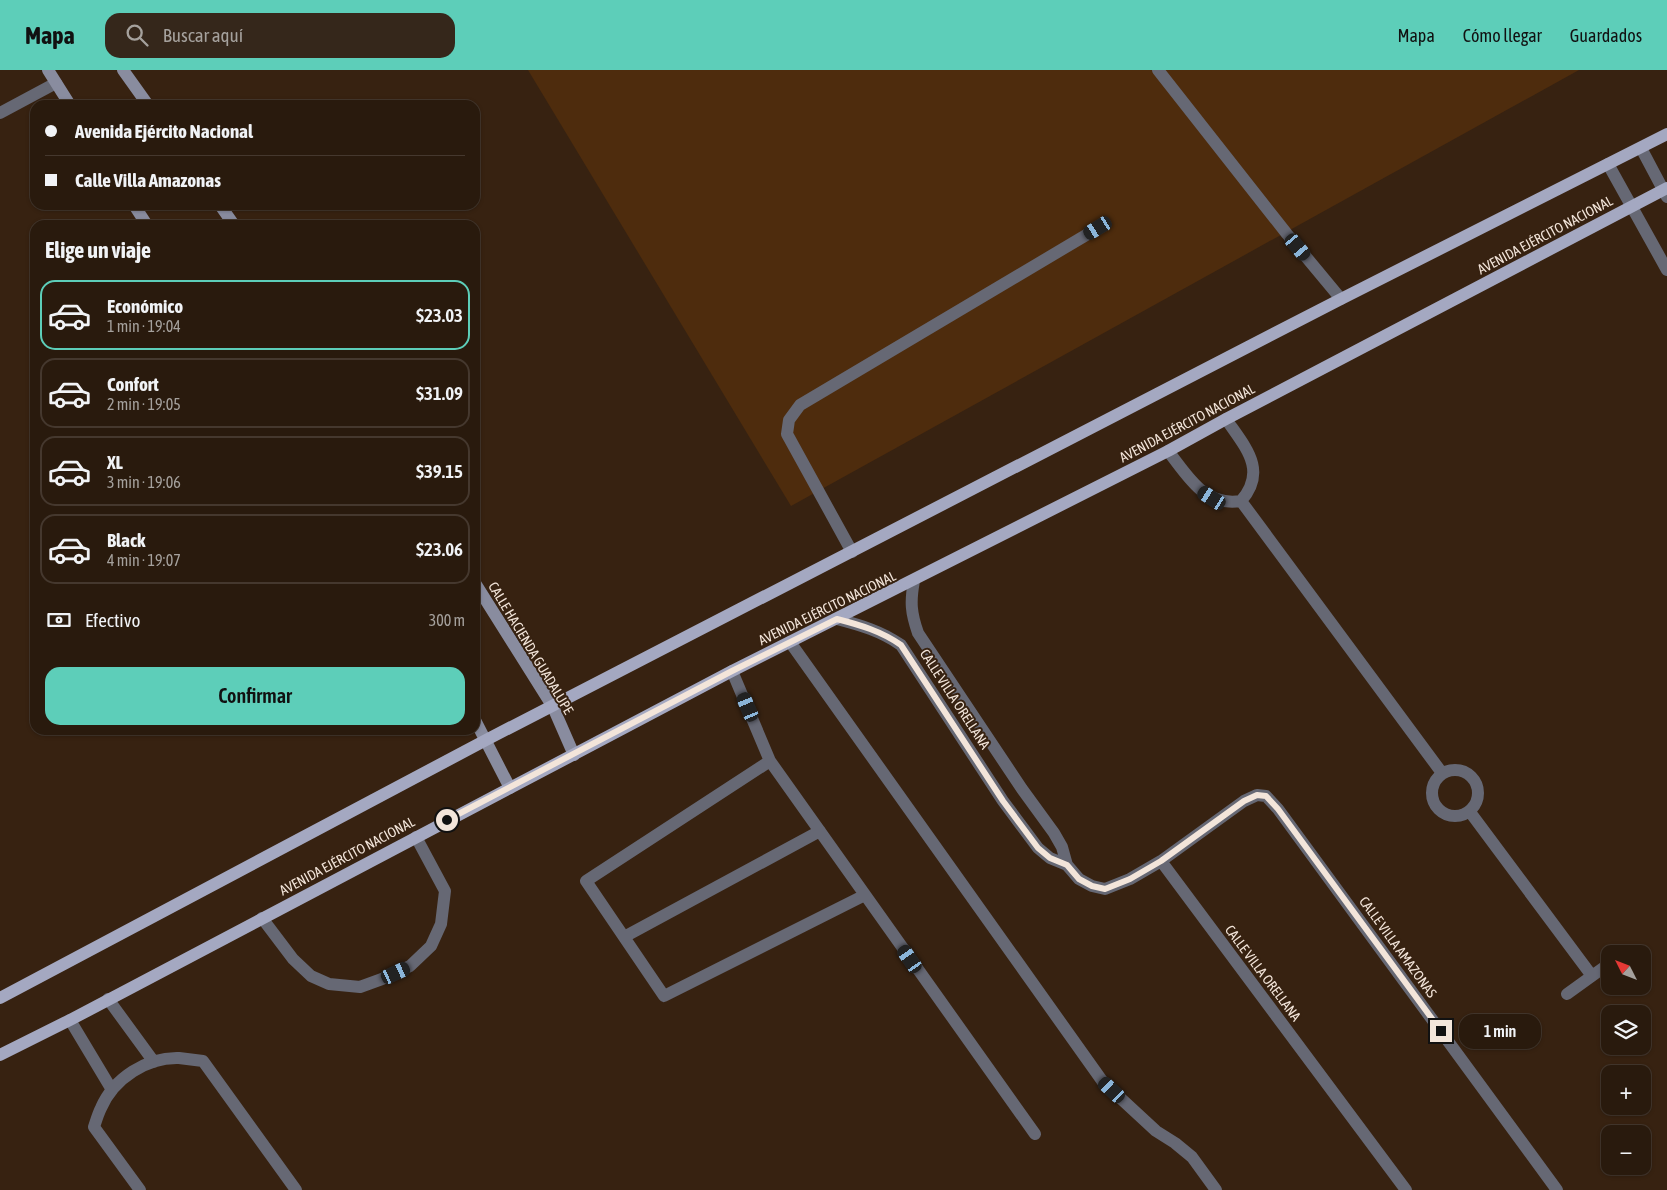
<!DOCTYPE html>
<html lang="es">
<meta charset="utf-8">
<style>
:root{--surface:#291a0d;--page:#35271b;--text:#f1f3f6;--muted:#a5a19d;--line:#45382e;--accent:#5dceb9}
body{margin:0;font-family:"Asap Condensed",sans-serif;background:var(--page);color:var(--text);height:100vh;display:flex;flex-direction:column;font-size:19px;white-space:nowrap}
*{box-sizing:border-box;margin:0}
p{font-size:16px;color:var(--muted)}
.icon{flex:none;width:28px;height:28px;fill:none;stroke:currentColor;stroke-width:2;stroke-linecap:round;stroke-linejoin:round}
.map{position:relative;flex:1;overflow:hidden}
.panel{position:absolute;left:30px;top:150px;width:450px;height:515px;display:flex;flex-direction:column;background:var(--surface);border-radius:15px;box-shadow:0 1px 4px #0004,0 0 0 1px var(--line)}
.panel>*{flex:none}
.hud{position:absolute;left:30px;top:30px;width:450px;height:110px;border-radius:15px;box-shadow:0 1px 4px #0004,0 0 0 1px var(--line);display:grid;align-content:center;height:110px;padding:0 15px;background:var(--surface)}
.needle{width:32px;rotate:312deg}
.tools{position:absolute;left:1601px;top:875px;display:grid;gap:10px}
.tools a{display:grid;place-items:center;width:50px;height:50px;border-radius:10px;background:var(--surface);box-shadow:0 1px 4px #0004,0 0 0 1px var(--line);font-size:25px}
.end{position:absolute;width:22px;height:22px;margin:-11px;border:6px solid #f3e5da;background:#111;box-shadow:0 0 0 2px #111}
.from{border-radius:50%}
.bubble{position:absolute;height:35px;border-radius:15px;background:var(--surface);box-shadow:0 1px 4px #0004,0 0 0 1px var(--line);font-size:16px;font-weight:600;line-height:35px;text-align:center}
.car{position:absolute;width:15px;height:30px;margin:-15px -8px;border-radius:6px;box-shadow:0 0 4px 1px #0007;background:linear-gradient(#222 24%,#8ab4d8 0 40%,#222 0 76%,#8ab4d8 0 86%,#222 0)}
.hud b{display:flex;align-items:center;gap:18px;height:48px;font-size:19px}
.hud b+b{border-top:1px solid var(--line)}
.hud i{width:12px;height:12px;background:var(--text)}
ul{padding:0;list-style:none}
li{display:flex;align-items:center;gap:15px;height:70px;margin:0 10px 8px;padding:0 5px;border:2px solid var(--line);border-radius:15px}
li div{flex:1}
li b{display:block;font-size:19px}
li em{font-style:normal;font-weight:600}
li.selected{border-color:var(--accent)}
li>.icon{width:45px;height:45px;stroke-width:1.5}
h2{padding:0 15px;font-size:22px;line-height:60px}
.pay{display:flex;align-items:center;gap:12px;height:55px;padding:0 15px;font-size:19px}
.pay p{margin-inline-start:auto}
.primary-button{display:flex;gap:10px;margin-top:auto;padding:10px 15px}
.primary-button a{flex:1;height:58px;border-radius:15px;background:var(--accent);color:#111;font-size:20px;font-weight:600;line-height:58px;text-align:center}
header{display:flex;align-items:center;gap:30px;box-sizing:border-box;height:70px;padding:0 25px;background:var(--accent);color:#111}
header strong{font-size:24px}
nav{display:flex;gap:28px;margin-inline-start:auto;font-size:18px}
.search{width:350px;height:45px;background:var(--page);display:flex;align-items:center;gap:12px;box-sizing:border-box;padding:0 18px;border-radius:15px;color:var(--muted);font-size:19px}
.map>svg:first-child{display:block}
.green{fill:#4e2c0d}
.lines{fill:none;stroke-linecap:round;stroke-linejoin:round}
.lane{stroke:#666874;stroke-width:12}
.street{stroke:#666874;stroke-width:12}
.secondary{stroke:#898c9f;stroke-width:12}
.primary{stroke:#a4a8c1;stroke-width:12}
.route{stroke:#f3e5da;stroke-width:6}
.labels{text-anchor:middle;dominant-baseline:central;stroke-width:4;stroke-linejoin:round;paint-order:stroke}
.street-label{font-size:14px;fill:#f3e5da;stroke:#372211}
</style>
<header>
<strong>Mapa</strong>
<div class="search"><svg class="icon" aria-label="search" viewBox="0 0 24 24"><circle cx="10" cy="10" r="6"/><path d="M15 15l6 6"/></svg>Buscar aquí</div>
<nav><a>Mapa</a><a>Cómo llegar</a><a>Guardados</a></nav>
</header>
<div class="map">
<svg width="1667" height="1120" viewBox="0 0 1667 1120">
<rect width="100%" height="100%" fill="#372211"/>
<path class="green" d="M528,0H1579L791,436Z"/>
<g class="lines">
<path class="lane" d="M1158,0L1287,164L1341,229
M1641,78L1667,127
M1608,94L1667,200
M852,482L787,364L789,350L800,335L1098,158
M790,572L1103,1012L1156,1061L1175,1073L1192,1087L1216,1120
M732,601L770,691L1035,1064
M770,691L586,811L664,926L865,825
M262,848L293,889L311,906L329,914L360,917L382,909L410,896L431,876L441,854L445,821L416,767
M624,867L820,761"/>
<path class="street" d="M0,43L56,13
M1168,381C1188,406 1204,437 1241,431C1268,400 1245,377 1226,349
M1241,431L1442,703
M914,511C910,532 911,543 918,563L1022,719L1054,763L1062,777L1067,795
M837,549C860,555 881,561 901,575L1003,731L1038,778L1050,788L1067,795L1079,809L1092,816L1105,819L1130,809L1161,791L1244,731L1257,725L1266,726L1278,739L1557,1120
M1432 723a23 23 0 1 1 46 0a23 23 0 1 1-46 0Z
M1470,742L1592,906
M1161,791L1406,1120
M1567,924L1610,893
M108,929L154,992
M70,950L112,1020
M140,1120L94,1057C96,1051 98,1044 101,1038C114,1008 147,987 179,988C187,989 195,990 203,991L296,1120"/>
<path class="secondary" d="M48,0L70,35
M123,0L148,35
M134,135L147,155
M220,135L234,155
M475,513L553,637L574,685
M475,650L510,718"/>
<path class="primary" d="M0,928L486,670L1341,229L1667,64
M0,985L70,950L732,601L1168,381L1226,349L1667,118"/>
</g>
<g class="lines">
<path class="route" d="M447,750L732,601L837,549C860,555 881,561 901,575L1003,731L1038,778L1050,788L1067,795L1079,809L1092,816L1105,819L1130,809L1161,791L1244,731L1257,725L1266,726L1278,739L1441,961"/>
</g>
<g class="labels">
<g class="street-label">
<text transform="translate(1545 165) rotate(-28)">AVENIDA EJÉRCITO NACIONAL</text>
<text transform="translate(1187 353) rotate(-28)">AVENIDA EJÉRCITO NACIONAL</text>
<text transform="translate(827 538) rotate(-26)">AVENIDA EJÉRCITO NACIONAL</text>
<text transform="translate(531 578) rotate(59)">CALLE HACIENDA GUADALUPE</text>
<text transform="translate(955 629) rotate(57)">CALLE VILLA ORELLANA</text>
<text transform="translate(347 786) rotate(-28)">AVENIDA EJÉRCITO NACIONAL</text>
<text transform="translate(1398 877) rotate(54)">CALLE VILLA AMAZONAS</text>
<text transform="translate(1263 903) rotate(53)">CALLE VILLA ORELLANA</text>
</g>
</g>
</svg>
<div class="tools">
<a><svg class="needle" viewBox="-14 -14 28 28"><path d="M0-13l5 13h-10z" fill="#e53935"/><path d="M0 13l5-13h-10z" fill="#a5a19d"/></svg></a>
<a><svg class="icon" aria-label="layers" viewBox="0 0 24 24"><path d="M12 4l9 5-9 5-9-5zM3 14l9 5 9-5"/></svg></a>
<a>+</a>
<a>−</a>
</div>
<i class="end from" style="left:447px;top:750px"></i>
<i class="end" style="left:1441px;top:961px"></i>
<div class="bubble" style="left:1459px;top:944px;width:82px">1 min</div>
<i class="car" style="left:1098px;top:158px;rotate:239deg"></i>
<i class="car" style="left:1298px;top:177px;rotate:140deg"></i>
<i class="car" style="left:1212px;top:428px;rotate:303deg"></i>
<i class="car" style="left:748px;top:637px;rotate:337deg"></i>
<i class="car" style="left:910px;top:889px;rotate:325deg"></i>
<i class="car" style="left:396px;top:903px;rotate:65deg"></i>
<i class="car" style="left:1112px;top:1020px;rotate:313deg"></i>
<div class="hud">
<b><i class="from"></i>Avenida Ejército Nacional</b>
<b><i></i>Calle Villa Amazonas</b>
</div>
<section class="panel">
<h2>Elige un viaje</h2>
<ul>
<li class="selected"><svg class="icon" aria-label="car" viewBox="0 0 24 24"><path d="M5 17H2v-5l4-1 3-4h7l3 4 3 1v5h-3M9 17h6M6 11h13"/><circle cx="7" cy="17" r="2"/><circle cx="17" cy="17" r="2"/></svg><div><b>Económico</b><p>1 min · 19:04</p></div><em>$23.03</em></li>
<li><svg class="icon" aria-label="car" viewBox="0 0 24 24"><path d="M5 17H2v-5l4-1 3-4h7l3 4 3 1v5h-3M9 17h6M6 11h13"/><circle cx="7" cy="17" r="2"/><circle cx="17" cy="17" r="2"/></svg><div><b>Confort</b><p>2 min · 19:05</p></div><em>$31.09</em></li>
<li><svg class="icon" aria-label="car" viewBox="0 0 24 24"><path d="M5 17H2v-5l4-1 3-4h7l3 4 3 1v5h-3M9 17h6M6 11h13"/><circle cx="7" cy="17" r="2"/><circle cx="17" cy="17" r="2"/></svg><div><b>XL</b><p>3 min · 19:06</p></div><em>$39.15</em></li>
<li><svg class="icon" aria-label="car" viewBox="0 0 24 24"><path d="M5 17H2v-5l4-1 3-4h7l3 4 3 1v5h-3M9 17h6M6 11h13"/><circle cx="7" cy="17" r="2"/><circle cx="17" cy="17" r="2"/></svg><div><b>Black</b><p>4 min · 19:07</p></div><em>$23.06</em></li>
</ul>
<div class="pay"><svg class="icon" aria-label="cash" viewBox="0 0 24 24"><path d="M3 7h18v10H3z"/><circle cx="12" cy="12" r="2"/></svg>Efectivo<p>300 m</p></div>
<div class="primary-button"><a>Confirmar</a></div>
</section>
</div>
